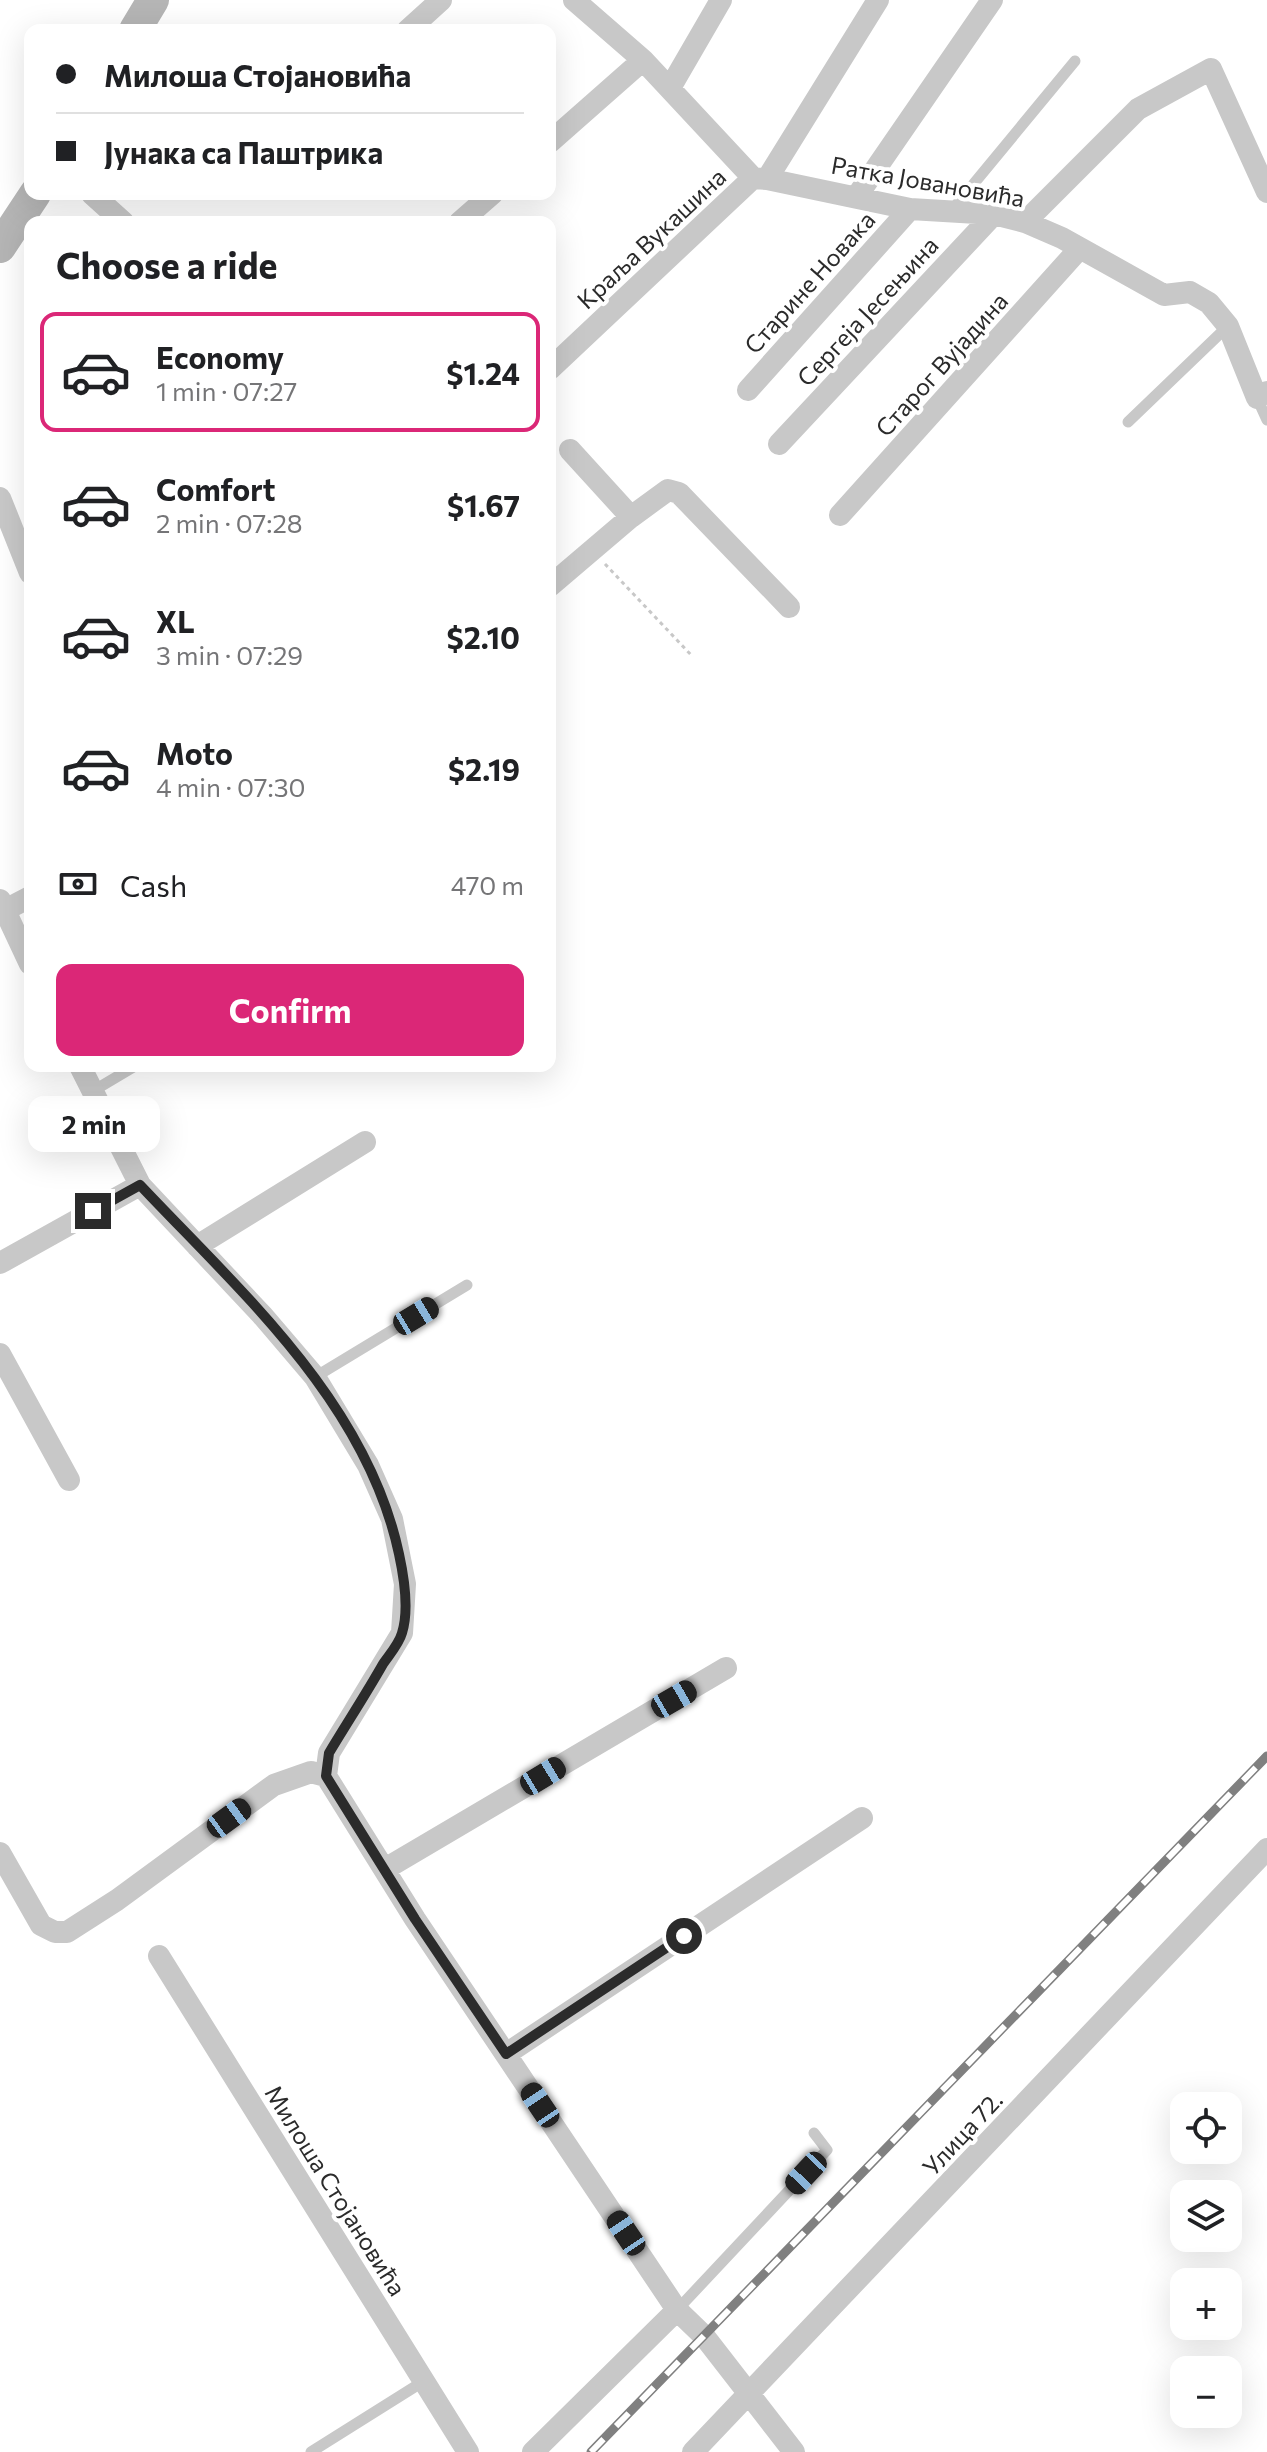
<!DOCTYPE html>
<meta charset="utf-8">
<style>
:root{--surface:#fff;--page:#f2f2f2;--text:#202124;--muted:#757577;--line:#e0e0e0;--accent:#db2777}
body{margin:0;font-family:Commissioner,sans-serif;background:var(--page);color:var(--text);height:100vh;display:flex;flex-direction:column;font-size:30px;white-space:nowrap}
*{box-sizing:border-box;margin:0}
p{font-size:26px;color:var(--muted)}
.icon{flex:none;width:44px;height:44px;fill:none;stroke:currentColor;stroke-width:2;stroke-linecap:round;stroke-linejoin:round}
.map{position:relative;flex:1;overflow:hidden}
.panel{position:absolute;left:24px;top:216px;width:532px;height:856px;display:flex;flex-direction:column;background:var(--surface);border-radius:16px;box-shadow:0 8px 32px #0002}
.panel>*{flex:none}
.top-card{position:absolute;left:24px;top:24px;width:532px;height:176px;border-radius:16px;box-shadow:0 8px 32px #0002;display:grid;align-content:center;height:176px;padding:0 32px;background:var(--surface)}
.fabs{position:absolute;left:1170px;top:2092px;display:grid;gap:16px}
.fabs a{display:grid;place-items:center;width:72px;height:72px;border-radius:16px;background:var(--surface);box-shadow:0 8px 32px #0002;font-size:40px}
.end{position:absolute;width:36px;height:36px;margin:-18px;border:10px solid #2b2b2b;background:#fff;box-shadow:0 0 0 4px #fff}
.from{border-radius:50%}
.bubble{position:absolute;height:56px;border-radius:16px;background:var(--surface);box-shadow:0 8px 32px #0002;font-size:26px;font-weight:700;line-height:56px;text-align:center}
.car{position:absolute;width:24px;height:48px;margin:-24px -12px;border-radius:10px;box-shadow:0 0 6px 2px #0007;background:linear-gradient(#222 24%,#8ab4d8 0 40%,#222 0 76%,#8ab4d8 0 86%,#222 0)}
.top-card b{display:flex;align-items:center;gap:28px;height:76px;font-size:30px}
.top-card b+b{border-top:2px solid var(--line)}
.top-card i{width:20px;height:20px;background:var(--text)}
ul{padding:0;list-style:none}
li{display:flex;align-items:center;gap:24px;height:120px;margin:0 16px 12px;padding:0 16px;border:4px solid transparent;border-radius:16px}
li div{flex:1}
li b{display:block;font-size:30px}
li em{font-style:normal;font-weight:700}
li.active{border-color:var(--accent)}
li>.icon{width:72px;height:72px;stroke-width:1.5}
h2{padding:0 32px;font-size:36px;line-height:96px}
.pay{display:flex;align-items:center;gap:20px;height:88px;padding:0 32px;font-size:30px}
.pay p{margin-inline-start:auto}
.button{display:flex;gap:16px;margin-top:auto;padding:16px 32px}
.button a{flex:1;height:92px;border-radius:16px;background:var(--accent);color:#fff;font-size:32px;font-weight:700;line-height:92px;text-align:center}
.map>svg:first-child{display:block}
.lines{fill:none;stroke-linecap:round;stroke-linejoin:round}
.path{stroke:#c8c8c8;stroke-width:3;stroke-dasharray:4 4;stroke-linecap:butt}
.lane{stroke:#c8c8c8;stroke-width:11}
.street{stroke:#c8c8c8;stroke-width:22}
.secondary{stroke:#b5b5b5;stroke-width:32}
.rail-casing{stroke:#808080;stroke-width:9}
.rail{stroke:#fff;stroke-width:6;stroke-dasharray:18;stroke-linecap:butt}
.route{stroke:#2b2b2b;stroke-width:10}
.labels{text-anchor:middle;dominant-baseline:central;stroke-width:8;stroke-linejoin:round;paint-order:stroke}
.street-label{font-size:24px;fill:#2b2b2b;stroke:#fff}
</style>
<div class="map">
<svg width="1267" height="2452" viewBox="0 0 1267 2452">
<rect width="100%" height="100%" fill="#fff"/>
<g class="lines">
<path class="path" d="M605,564L693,657"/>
<path class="lane" d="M952,210L1075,61
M1257,398L1267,420
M1128,422L1228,326
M93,1091L135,1066
M315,1377L467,1285
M677,2310L827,2150L814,2133
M311,2452L424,2381"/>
<path class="street" d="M574,0L643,60L753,178L767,179L910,209L994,214L1025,222L1062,238L1164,295L1190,292L1209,303L1228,326L1257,398L1267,392
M408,30L441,0
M670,88L721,0
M550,142L643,60
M767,179L878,0
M92,194L123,222
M857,196L992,0
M460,222L492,194
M1025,222L1138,109L1211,69L1267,192
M550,369L753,178
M748,390L910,209
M779,444L994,214
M570,450L631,517
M0,498L30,573
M840,515L1080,248
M550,586L631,517L668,490L679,493L789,607
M0,900L30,964
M5,910L30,897
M80,1066L140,1185L262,1315L315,1377L368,1465L392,1519L405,1584L402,1633L329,1753L326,1776L415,1919L677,2310L704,2336L794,2452
M197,1246L365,1142
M0,1263L140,1185
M0,1354L69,1480
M0,1853L41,1925L55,1932H67L117,1900L274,1785L311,1772L326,1776
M385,1869L726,1668
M159,1956L468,2452
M506,2054L862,1818
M533,2452L677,2310
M693,2452L1267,1849"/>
<path class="secondary" d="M135,30L153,0
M0,247L35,194"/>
<defs>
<path id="rail" d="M591,2452L1267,1756"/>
</defs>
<use href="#rail" class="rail-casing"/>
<use href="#rail" class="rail"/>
</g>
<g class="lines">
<path class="route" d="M93,1211L140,1185C242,1293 367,1403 399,1554C404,1577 409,1611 402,1633C399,1644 389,1655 383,1664C366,1694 347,1723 329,1753L326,1776L415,1919L506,2054L684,1936"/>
</g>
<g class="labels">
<g class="street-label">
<text transform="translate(928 181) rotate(10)">Ратка Јовановића</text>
<text transform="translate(651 238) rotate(-43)">Краља Вукашина</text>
<text transform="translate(809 282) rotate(-48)">Старине Новака</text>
<text transform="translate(867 311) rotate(-47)">Сергеја Јесењина</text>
<text transform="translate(941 364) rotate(-48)">Старог Вујадина</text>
<text transform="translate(962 2133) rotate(-47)">Улица 72.</text>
<text transform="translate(336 2190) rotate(58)">Милоша Стојановића</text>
</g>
</g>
</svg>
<div class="fabs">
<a><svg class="icon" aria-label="locate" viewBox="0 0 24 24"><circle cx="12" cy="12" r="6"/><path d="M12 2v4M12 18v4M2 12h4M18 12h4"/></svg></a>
<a><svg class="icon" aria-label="layers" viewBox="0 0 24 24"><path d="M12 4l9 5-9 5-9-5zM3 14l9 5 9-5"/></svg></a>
<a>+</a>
<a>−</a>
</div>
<i class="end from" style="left:684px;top:1936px"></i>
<i class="end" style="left:93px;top:1211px"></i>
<div class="bubble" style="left:28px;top:1096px;width:132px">2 min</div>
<i class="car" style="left:416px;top:1316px;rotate:59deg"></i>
<i class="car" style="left:674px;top:1699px;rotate:60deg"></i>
<i class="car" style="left:543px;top:1776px;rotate:59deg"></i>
<i class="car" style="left:229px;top:1818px;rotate:54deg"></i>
<i class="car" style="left:540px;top:2105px;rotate:326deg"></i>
<i class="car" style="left:806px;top:2173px;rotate:223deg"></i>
<i class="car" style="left:626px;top:2233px;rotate:326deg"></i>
<div class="top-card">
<b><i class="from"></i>Милоша Стојановића</b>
<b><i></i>Јунака са Паштрика</b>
</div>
<section class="panel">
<h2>Choose a ride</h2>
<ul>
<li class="active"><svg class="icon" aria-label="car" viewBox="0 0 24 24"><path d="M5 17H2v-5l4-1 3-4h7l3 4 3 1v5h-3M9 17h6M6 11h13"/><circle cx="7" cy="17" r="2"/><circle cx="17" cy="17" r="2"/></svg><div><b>Economy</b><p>1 min · 07:27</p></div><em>$1.24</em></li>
<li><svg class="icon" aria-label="car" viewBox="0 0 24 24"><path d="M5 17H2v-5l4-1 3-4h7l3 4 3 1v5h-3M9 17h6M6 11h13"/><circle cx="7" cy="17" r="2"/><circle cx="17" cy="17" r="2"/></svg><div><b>Comfort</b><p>2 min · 07:28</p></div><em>$1.67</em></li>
<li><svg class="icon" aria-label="car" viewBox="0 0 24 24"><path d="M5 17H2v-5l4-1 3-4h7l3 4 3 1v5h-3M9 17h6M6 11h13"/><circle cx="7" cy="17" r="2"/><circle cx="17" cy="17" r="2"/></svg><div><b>XL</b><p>3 min · 07:29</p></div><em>$2.10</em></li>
<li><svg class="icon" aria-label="car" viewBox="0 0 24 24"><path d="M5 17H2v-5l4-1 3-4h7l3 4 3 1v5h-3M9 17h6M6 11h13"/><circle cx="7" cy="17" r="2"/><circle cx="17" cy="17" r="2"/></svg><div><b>Moto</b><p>4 min · 07:30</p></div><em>$2.19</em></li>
</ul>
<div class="pay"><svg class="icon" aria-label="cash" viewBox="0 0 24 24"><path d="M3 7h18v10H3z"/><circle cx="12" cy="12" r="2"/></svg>Cash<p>470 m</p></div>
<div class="button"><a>Confirm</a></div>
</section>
</div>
